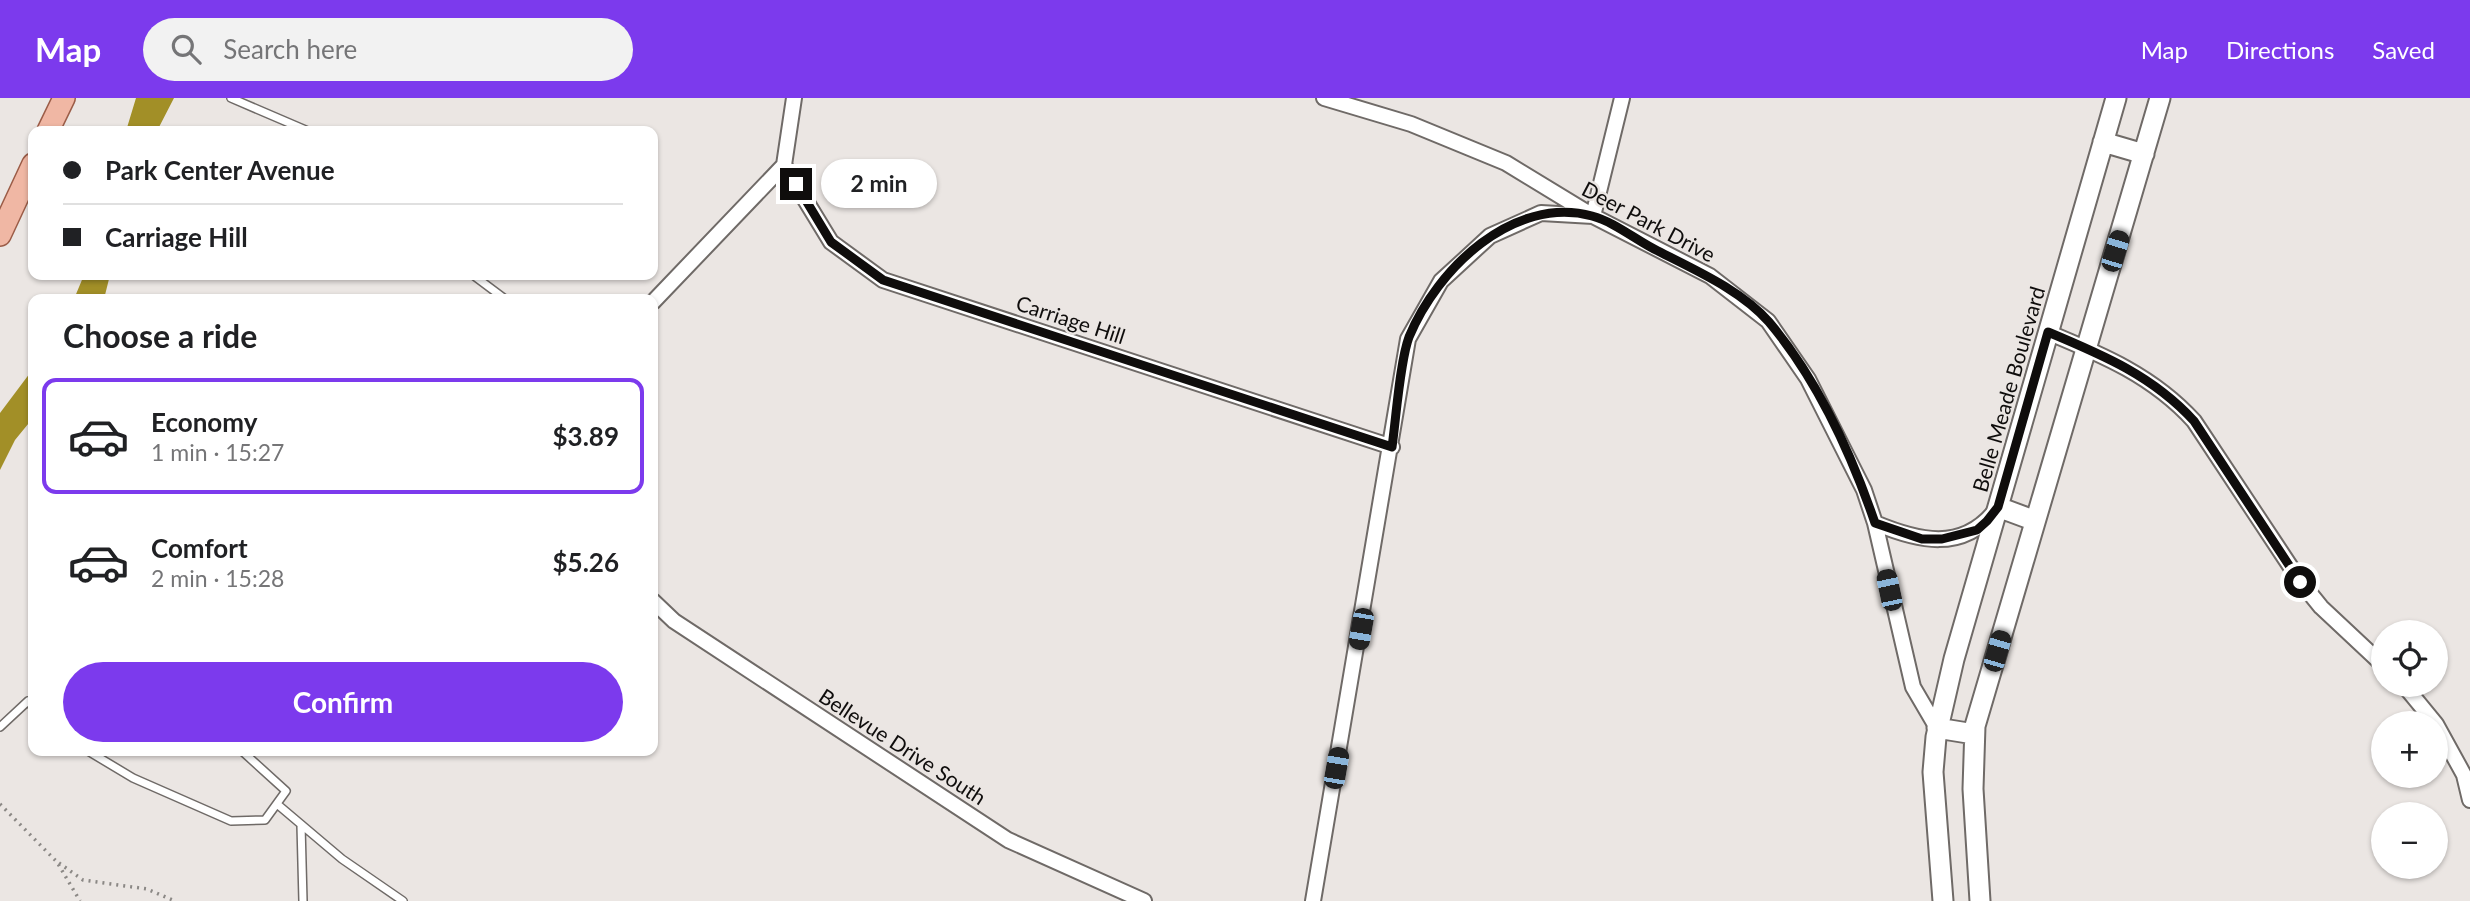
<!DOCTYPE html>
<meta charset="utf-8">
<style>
:root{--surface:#fff;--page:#f2f2f2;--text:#202124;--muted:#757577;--line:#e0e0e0;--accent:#7c3aed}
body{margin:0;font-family:Lato,sans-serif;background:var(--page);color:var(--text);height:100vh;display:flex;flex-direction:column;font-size:26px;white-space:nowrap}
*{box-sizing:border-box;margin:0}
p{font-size:23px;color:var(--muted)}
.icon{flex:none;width:38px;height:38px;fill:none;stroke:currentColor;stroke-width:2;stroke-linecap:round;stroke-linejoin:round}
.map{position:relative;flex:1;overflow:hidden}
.side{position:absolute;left:28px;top:196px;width:630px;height:462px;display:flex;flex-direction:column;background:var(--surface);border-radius:14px;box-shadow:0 2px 5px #0004}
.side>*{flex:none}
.hud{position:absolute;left:28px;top:28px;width:630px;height:154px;border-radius:14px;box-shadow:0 2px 5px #0004;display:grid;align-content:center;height:154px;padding:0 35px;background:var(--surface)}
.tools{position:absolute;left:2371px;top:522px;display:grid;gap:14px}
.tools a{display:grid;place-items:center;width:77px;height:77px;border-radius:50%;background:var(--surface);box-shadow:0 2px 5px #0004;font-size:35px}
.end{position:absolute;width:32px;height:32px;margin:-16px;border:9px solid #0f0d0c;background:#fff;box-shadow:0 0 0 4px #fff}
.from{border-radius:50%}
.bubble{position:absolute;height:49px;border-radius:24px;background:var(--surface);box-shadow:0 2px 5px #0004;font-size:23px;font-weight:700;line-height:49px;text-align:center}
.car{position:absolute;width:21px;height:42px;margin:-21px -10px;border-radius:9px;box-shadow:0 0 5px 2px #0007;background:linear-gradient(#222 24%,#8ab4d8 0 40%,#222 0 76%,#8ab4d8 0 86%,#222 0)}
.hud b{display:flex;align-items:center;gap:24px;height:66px;font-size:26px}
.hud b+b{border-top:2px solid var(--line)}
.hud i{width:18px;height:18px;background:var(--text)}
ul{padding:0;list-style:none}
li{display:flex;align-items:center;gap:21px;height:116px;margin:0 14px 10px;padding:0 21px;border:4px solid transparent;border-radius:14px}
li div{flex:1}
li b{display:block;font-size:26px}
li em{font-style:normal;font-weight:700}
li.on{border-color:var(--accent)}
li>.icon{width:63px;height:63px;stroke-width:1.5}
h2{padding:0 35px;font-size:32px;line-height:84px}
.button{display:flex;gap:14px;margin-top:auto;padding:14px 35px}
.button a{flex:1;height:80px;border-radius:42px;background:var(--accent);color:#fff;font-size:28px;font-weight:700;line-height:80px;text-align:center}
header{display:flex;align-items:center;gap:42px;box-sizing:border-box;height:98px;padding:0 35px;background:var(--accent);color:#fff}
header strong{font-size:33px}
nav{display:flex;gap:38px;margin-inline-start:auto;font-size:24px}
.search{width:490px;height:63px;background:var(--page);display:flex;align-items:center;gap:18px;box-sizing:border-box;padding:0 24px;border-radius:38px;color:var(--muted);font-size:26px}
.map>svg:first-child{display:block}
.water{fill:#a28f27}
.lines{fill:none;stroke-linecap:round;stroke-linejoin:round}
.lane-casing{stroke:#6f6a67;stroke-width:10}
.street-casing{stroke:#6f6a67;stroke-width:18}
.secondary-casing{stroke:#6f6a67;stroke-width:23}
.primary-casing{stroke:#9b5c47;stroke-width:24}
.path{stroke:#8b8885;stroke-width:3.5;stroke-dasharray:2 5;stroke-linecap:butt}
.lane{stroke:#fff;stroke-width:7}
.street{stroke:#fff;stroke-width:14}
.secondary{stroke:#fff;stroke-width:19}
.primary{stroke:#f0b7a4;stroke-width:21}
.route{stroke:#0f0d0c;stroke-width:9}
.labels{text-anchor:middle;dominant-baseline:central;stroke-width:5;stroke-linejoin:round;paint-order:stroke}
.street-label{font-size:21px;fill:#0f0d0c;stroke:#ebe6e3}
</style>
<header>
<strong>Map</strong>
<div class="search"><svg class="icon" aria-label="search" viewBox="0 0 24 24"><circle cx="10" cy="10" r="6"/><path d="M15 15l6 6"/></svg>Search here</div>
<nav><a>Map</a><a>Directions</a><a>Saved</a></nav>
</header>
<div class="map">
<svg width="2470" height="803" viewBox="0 0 2470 803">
<rect width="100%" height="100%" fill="#ebe6e3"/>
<path class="water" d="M136,0H174L157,33H126Z
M84,177H110L104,201H74Z
M33,271V320L15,342L0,372V315Z"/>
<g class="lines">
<defs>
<path id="lane" d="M231,0L308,33
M473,177L505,201
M0,629L28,603L33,609
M88,653L133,680L231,723L265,722L286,693L242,653
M277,706L342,761L403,803
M301,727L303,803"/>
<path id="street" d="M1324,0L1411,26L1506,65L1593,118L1710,178L1768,223L1808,281L1864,392L1875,425L1913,589L1937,630
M784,67L831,144L883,182L1392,349
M653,204L784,67L794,0
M2047,234C2103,257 2153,278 2194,323L2300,483L2321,509L2384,568
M1875,425C1918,443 1962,454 1995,413
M653,503L674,523L1008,742L1144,803
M2403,586L2435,625
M2436,626L2464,677L2470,702
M1313,803L1408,241L1441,183L1490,138L1541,115L1593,118L1622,0"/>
<path id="secondary" d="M2103,44L2144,56
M1998,409L2033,422
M1937,630L1974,636
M1943,803L1933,674L1936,639L1954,561L2116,0
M1980,803L1973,691L1975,628L2160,0"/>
<path id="primary" d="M48,33L64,0
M0,137L33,66"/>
</defs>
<use href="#lane" class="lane-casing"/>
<use href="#street" class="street-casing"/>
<use href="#secondary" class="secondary-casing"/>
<use href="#primary" class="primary-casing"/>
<path class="path" d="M0,706L57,764L80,803
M59,765L83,782L147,791L175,803"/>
<use href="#lane" class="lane"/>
<use href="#street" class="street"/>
<use href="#secondary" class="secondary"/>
<use href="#primary" class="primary"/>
</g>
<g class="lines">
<path class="route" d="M796,86L831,144L883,182L1392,349C1396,321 1400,263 1409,239C1437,171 1513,97 1592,118C1615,124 1637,143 1658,153C1695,172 1741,192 1769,224C1817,281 1851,355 1875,425L1922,441H1942L1977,432L1987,423L1998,409L2048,234C2103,257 2153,278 2194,323L2300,484"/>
</g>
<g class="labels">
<g class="street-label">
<text transform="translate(1649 123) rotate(28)">Deer Park Drive</text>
<text transform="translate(1071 221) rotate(18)">Carriage Hill</text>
<text transform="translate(2008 291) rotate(-74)">Belle Meade Boulevard</text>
<text transform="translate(903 648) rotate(33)">Bellevue Drive South</text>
</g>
</g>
</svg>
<div class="tools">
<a><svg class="icon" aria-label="locate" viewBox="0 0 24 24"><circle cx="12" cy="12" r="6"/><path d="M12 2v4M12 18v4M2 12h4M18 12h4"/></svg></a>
<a>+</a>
<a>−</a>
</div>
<i class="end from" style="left:2300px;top:484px"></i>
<i class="end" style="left:796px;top:86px"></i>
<div class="bubble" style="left:821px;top:61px;width:116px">2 min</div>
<i class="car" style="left:2115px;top:153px;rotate:17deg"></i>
<i class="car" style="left:1889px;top:492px;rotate:348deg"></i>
<i class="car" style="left:1361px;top:531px;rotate:190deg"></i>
<i class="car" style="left:1997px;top:553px;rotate:16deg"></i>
<i class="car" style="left:1336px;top:670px;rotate:10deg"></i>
<div class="hud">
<b><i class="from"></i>Park Center Avenue</b>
<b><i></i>Carriage Hill</b>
</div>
<section class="side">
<h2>Choose a ride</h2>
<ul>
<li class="on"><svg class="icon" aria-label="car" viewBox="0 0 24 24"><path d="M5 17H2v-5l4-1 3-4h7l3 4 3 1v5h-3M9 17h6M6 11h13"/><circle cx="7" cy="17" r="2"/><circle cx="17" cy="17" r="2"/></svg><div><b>Economy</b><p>1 min · 15:27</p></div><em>$3.89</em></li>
<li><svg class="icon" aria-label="car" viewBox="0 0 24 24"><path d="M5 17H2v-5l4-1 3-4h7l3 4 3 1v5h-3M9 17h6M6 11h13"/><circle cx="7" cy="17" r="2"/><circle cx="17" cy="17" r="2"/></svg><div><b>Comfort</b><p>2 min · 15:28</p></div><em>$5.26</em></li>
</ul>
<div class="button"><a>Confirm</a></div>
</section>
</div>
